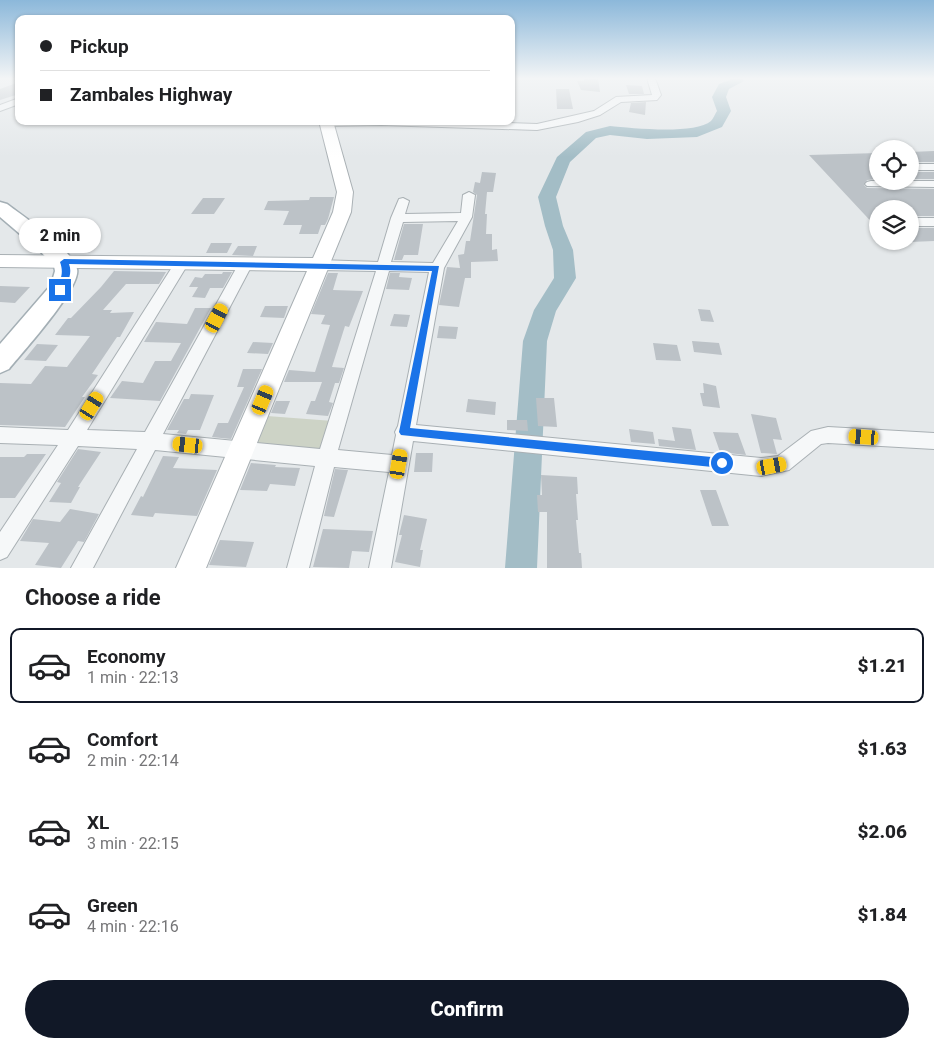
<!DOCTYPE html>
<meta charset="utf-8">
<style>
:root{--surface:#fff;--page:#f2f2f2;--text:#202124;--muted:#757577;--line:#e0e0e0;--accent:#111827}
body{margin:0;font-family:Roboto,sans-serif;background:var(--page);color:var(--text);height:100vh;display:flex;flex-direction:column;font-size:19px;white-space:nowrap}
*{box-sizing:border-box;margin:0}
p{font-size:16px;color:var(--muted)}
.icon{flex:none;width:28px;height:28px;fill:none;stroke:currentColor;stroke-width:2;stroke-linecap:round;stroke-linejoin:round}
.map{position:relative;height:568px;overflow:hidden}
.details{display:flex;flex-direction:column;background:var(--surface);flex:1}
.details>*{flex:none}
.top-card{position:absolute;left:15px;top:15px;width:500px;height:110px;border-radius:10px;box-shadow:0 1px 4px #0004;display:grid;align-content:center;height:110px;padding:0 25px;background:var(--surface)}
.tools{position:absolute;left:869px;top:140px;display:grid;gap:10px}
.tools a{display:grid;place-items:center;width:50px;height:50px;border-radius:50%;background:var(--surface);box-shadow:0 1px 4px #0004;font-size:25px}
.end{position:absolute;width:22px;height:22px;margin:-11px;border:6px solid #1a73e8;background:#fff;box-shadow:0 0 0 2px #fff}
.from{border-radius:50%}
.bubble{position:absolute;height:35px;border-radius:18px;background:var(--surface);box-shadow:0 1px 4px #0004;font-size:16px;font-weight:800;line-height:35px;text-align:center}
.car{position:absolute;width:15px;height:30px;margin:-15px -8px;border-radius:6px;box-shadow:0 0 4px 1px #0007;background:linear-gradient(#f5c518 24%,#345 0 40%,#f5c518 0 76%,#345 0 86%,#f5c518 0)}
.top-card b{display:flex;align-items:center;gap:18px;height:48px;font-size:19px}
.top-card b+b{border-top:1px solid var(--line)}
.top-card i{width:12px;height:12px;background:var(--text)}
ul{padding:0;list-style:none}
li{display:flex;align-items:center;gap:15px;height:75px;margin:0 10px 8px;padding:0 15px;border:2px solid transparent;border-radius:10px}
li div{flex:1}
li b{display:block;font-size:19px}
li em{font-style:normal;font-weight:800}
li.on{border-color:var(--accent)}
li>.icon{width:45px;height:45px;stroke-width:1.5}
h2{padding:0 25px;font-size:22px;line-height:60px}
.action{display:flex;gap:10px;margin-top:auto;padding:10px 25px}
.action a{flex:1;height:58px;border-radius:30px;background:var(--accent);color:#fff;font-size:20px;font-weight:800;line-height:58px;text-align:center}
.map>svg:first-child{display:block}
.green{fill:#cdd3c6}
.lines{fill:none;stroke-linecap:round;stroke-linejoin:round}
.river{fill:#a3bdc6;fill-rule:evenodd}
.building{fill:#bcc2c7}
.street-casing{stroke:#a9b0b4;stroke-width:2}
.secondary-casing{stroke:#a9b0b4;stroke-width:2}
.primary-casing{stroke:#a4afb5;stroke-width:3}
.street{fill:#f6f8f9;fill-rule:evenodd}
.secondary{fill:#fff;fill-rule:evenodd}
.primary{fill:#fff;fill-rule:evenodd}
.route{fill:#1a73e8}
</style>
<div class="map">
<svg width="934" height="568" viewBox="0 0 934 568">
<rect width="100%" height="100%" fill="#e4e8ea"/>
<path class="green" d="M267,416L333,421L324,452L254,446Z"/>
<g class="lines">
<path class="river" d="M729,78H742L744,81L729,89L726,97L731,111L722,127L697,137L647,139L610,135L596,138L570,162L556,197L563,226L573,250L576,278L556,311L547,341L537,568H505L523,341L534,310L554,278L553,250L545,226L538,197L557,157L586,132L610,126C631,128 695,135 711,121C713,119 715,114 717,111L712,97L719,84L730,80Z"/>
</g>
<path class="building" d="M584,78H598L600,92L581,90L577,81H584Z
M19,82V94L0,100V89Z
M626,85L642,86L644,94H629Z
M556,89H569L573,109H557Z
M646,102L645,115L629,112L631,103Z
M934,151V162H910V152Z
M878,153V179L867,180L864,185L867,188L934,189V216H910V209H878V229L809,155Z
M482,172L496,173L493,192H487L485,214H487L486,234H492V250L497,249L498,261L471,262V278H465L459,307L439,305L447,267L460,268L458,255L464,254L466,241H470L477,195L473,192L475,182L480,183Z
M910,172H934V179H910Z
M310,197H334L328,219L325,225H321L318,234H299L302,225H283L289,211L264,210L268,201L309,200Z
M203,198H225L214,214H191Z
M80,224L98,227L84,238L66,235Z
M404,224H423L418,255H404L402,260H394Z
M910,228H934V241L910,242Z
M211,243H232L227,253H206Z
M238,246H257L253,256L232,255Z
M114,271L166,272L159,284H126L103,310H112L110,313L134,312L120,337H117L92,374L98,375L82,397H85L65,427L0,425V383L31,384L45,366L67,367L90,336L55,335L68,318H71L101,287Z
M223,272H232L223,288H210L205,298L192,297L198,287H189L195,277L202,278L205,274H222Z
M328,273H338L333,290L363,291L349,327L345,326L332,367L344,368L339,383H335L329,402L333,403L328,416L306,414L311,401H315L322,382H284L289,370L315,372L330,325L321,324L325,315L311,314Z
M390,273H400L399,277L412,278L409,290L386,289Z
M0,286L30,287L15,303L0,302Z
M265,306H288L284,318L260,317Z
M195,308H211L160,401L110,398L122,381L143,383L155,361H171L181,343L144,342L156,322L187,324Z
M698,309L710,310L714,322L701,321Z
M394,314L410,315L407,327L390,326Z
M439,326L458,327L456,339L437,338Z
M692,341L719,343L722,355L694,352Z
M253,342L273,343L268,354L247,353Z
M653,343L677,345L681,361L656,360Z
M37,344L58,345L46,361L24,360Z
M243,369H262L231,439L212,437L218,423H228L244,387H237Z
M703,383L716,386L720,408L703,406L700,393H704Z
M191,394L214,395L200,430H188L186,434L177,433L179,430H167L184,399H189Z
M536,398H554L557,427L538,426Z
M468,399L496,402L495,415L466,412Z
M276,401H290L285,414L271,413Z
M751,414L776,418L782,440L773,439L777,454L761,453Z
M507,420H527L528,431L507,430Z
M672,427L691,429L696,450L659,446L658,439L675,441Z
M629,429L653,432L655,444L631,442Z
M713,432L738,433L746,455L720,452Z
M78,449L101,452L78,487H80L71,503L49,502L61,483L57,482Z
M416,453H433L432,472H414Z
M27,454H46L15,498H0V457H24Z
M163,456L179,457L173,468L217,470L197,516L155,513L153,517L131,515L141,496L143,497Z
M251,463L276,465L275,467L300,468L295,486L270,484L267,491L240,490Z
M335,469L348,470L334,517L324,516Z
M541,475L577,477L578,494H576L578,520H576L579,553H581L582,568H547V512H538L537,495H542Z
M700,490H716L729,526H712Z
M70,509L99,514L84,542L78,541L61,568L35,565L49,543L20,541L33,519L60,522Z
M404,515L427,519L420,550H423L420,567L395,562L402,535H399Z
M323,529L373,531L369,552L352,551L349,568L313,567Z
M220,540L254,542L246,567L209,565Z"/>
<g class="lines">
<defs>
<path id="street" d="M647,78H655L661,95L657,100L621,102L600,115L578,122L537,130L381,125L326,126L321,123L322,121H447L537,124L594,111L616,97L652,95Z
M19,98V104L0,111V105Z
M910,164H934V170H910Z
M871,181H934V187L867,186L865,184L867,182Z
M469,192L475,195L472,217L444,268L416,425L761,458L778,456L811,431L828,427L934,433V449L828,443L821,444L789,470L761,476L413,441L391,568H369L389,472L334,467L309,568H287L315,466L155,450L93,568H71L137,449L78,446L7,557L0,560V532L58,445L0,443V427L68,430L176,261H186L188,264L87,430L145,432L238,265L240,262H250L252,265L163,434L320,449L376,271L319,270L314,268L312,265L314,262L319,260L378,262L391,218L399,199L403,198L409,201L405,214L461,213L463,195ZM458,221L433,263L391,262L403,222ZM389,271L429,272L398,426L395,432L396,435L392,455L338,450Z
M910,218H934V226H910Z"/>
<path id="secondary" d="M319,121H333L353,192L351,212L206,568H176L307,271L0,267V255L313,258L333,212L337,192Z"/>
<path id="primary" d="M0,202L7,204C24,217 71,248 77,269C82,287 22,353 9,369L0,373V344L51,285L55,271L54,266L40,251L0,217Z"/>
</defs>
<use href="#street" class="street-casing"/>
<use href="#secondary" class="secondary-casing"/>
<use href="#primary" class="primary-casing"/>
<use href="#street" class="street"/>
<use href="#secondary" class="secondary"/>
<use href="#primary" class="primary"/>
</g>
<linearGradient id="sky" x2="0" y2="1"><stop stop-color="#8cb8da"/><stop offset="0.5" stop-color="#f3f5f6"/><stop offset="1" stop-color="#f3f5f6" stop-opacity="0"/></linearGradient>
<rect width="934" height="157" fill="url(#sky)"/>
<path class="route" d="M64,259L439,266L410,428L722,458L726,459L728,463L726,467L722,468L401,435L399,432L432,271L69,264C73,274 67,284 62,292L60,293L55,290C61,280 64,273 60,262Z"/>
</svg>
<div class="tools">
<a><svg class="icon" aria-label="locate" viewBox="0 0 24 24"><circle cx="12" cy="12" r="6"/><path d="M12 2v4M12 18v4M2 12h4M18 12h4"/></svg></a>
<a><svg class="icon" aria-label="layers" viewBox="0 0 24 24"><path d="M12 4l9 5-9 5-9-5zM3 14l9 5 9-5"/></svg></a>
</div>
<i class="end from" style="left:722px;top:463px"></i>
<i class="end" style="left:60px;top:290px"></i>
<div class="bubble" style="left:19px;top:218px;width:82px">2 min</div>
<i class="car" style="left:217px;top:318px;rotate:28deg"></i>
<i class="car" style="left:263px;top:400px;rotate:23deg"></i>
<i class="car" style="left:92px;top:406px;rotate:32deg"></i>
<i class="car" style="left:864px;top:437px;rotate:274deg"></i>
<i class="car" style="left:188px;top:445px;rotate:276deg"></i>
<i class="car" style="left:399px;top:464px;rotate:10deg"></i>
<i class="car" style="left:772px;top:466px;rotate:80deg"></i>
<div class="top-card">
<b><i class="from"></i>Pickup</b>
<b><i></i>Zambales Highway</b>
</div>
</div>
<section class="details">
<h2>Choose a ride</h2>
<ul>
<li class="on"><svg class="icon" aria-label="car" viewBox="0 0 24 24"><path d="M5 17H2v-5l4-1 3-4h7l3 4 3 1v5h-3M9 17h6M6 11h13"/><circle cx="7" cy="17" r="2"/><circle cx="17" cy="17" r="2"/></svg><div><b>Economy</b><p>1 min · 22:13</p></div><em>$1.21</em></li>
<li><svg class="icon" aria-label="car" viewBox="0 0 24 24"><path d="M5 17H2v-5l4-1 3-4h7l3 4 3 1v5h-3M9 17h6M6 11h13"/><circle cx="7" cy="17" r="2"/><circle cx="17" cy="17" r="2"/></svg><div><b>Comfort</b><p>2 min · 22:14</p></div><em>$1.63</em></li>
<li><svg class="icon" aria-label="car" viewBox="0 0 24 24"><path d="M5 17H2v-5l4-1 3-4h7l3 4 3 1v5h-3M9 17h6M6 11h13"/><circle cx="7" cy="17" r="2"/><circle cx="17" cy="17" r="2"/></svg><div><b>XL</b><p>3 min · 22:15</p></div><em>$2.06</em></li>
<li><svg class="icon" aria-label="car" viewBox="0 0 24 24"><path d="M5 17H2v-5l4-1 3-4h7l3 4 3 1v5h-3M9 17h6M6 11h13"/><circle cx="7" cy="17" r="2"/><circle cx="17" cy="17" r="2"/></svg><div><b>Green</b><p>4 min · 22:16</p></div><em>$1.84</em></li>
</ul>
<div class="action"><a>Confirm</a></div>
</section>
